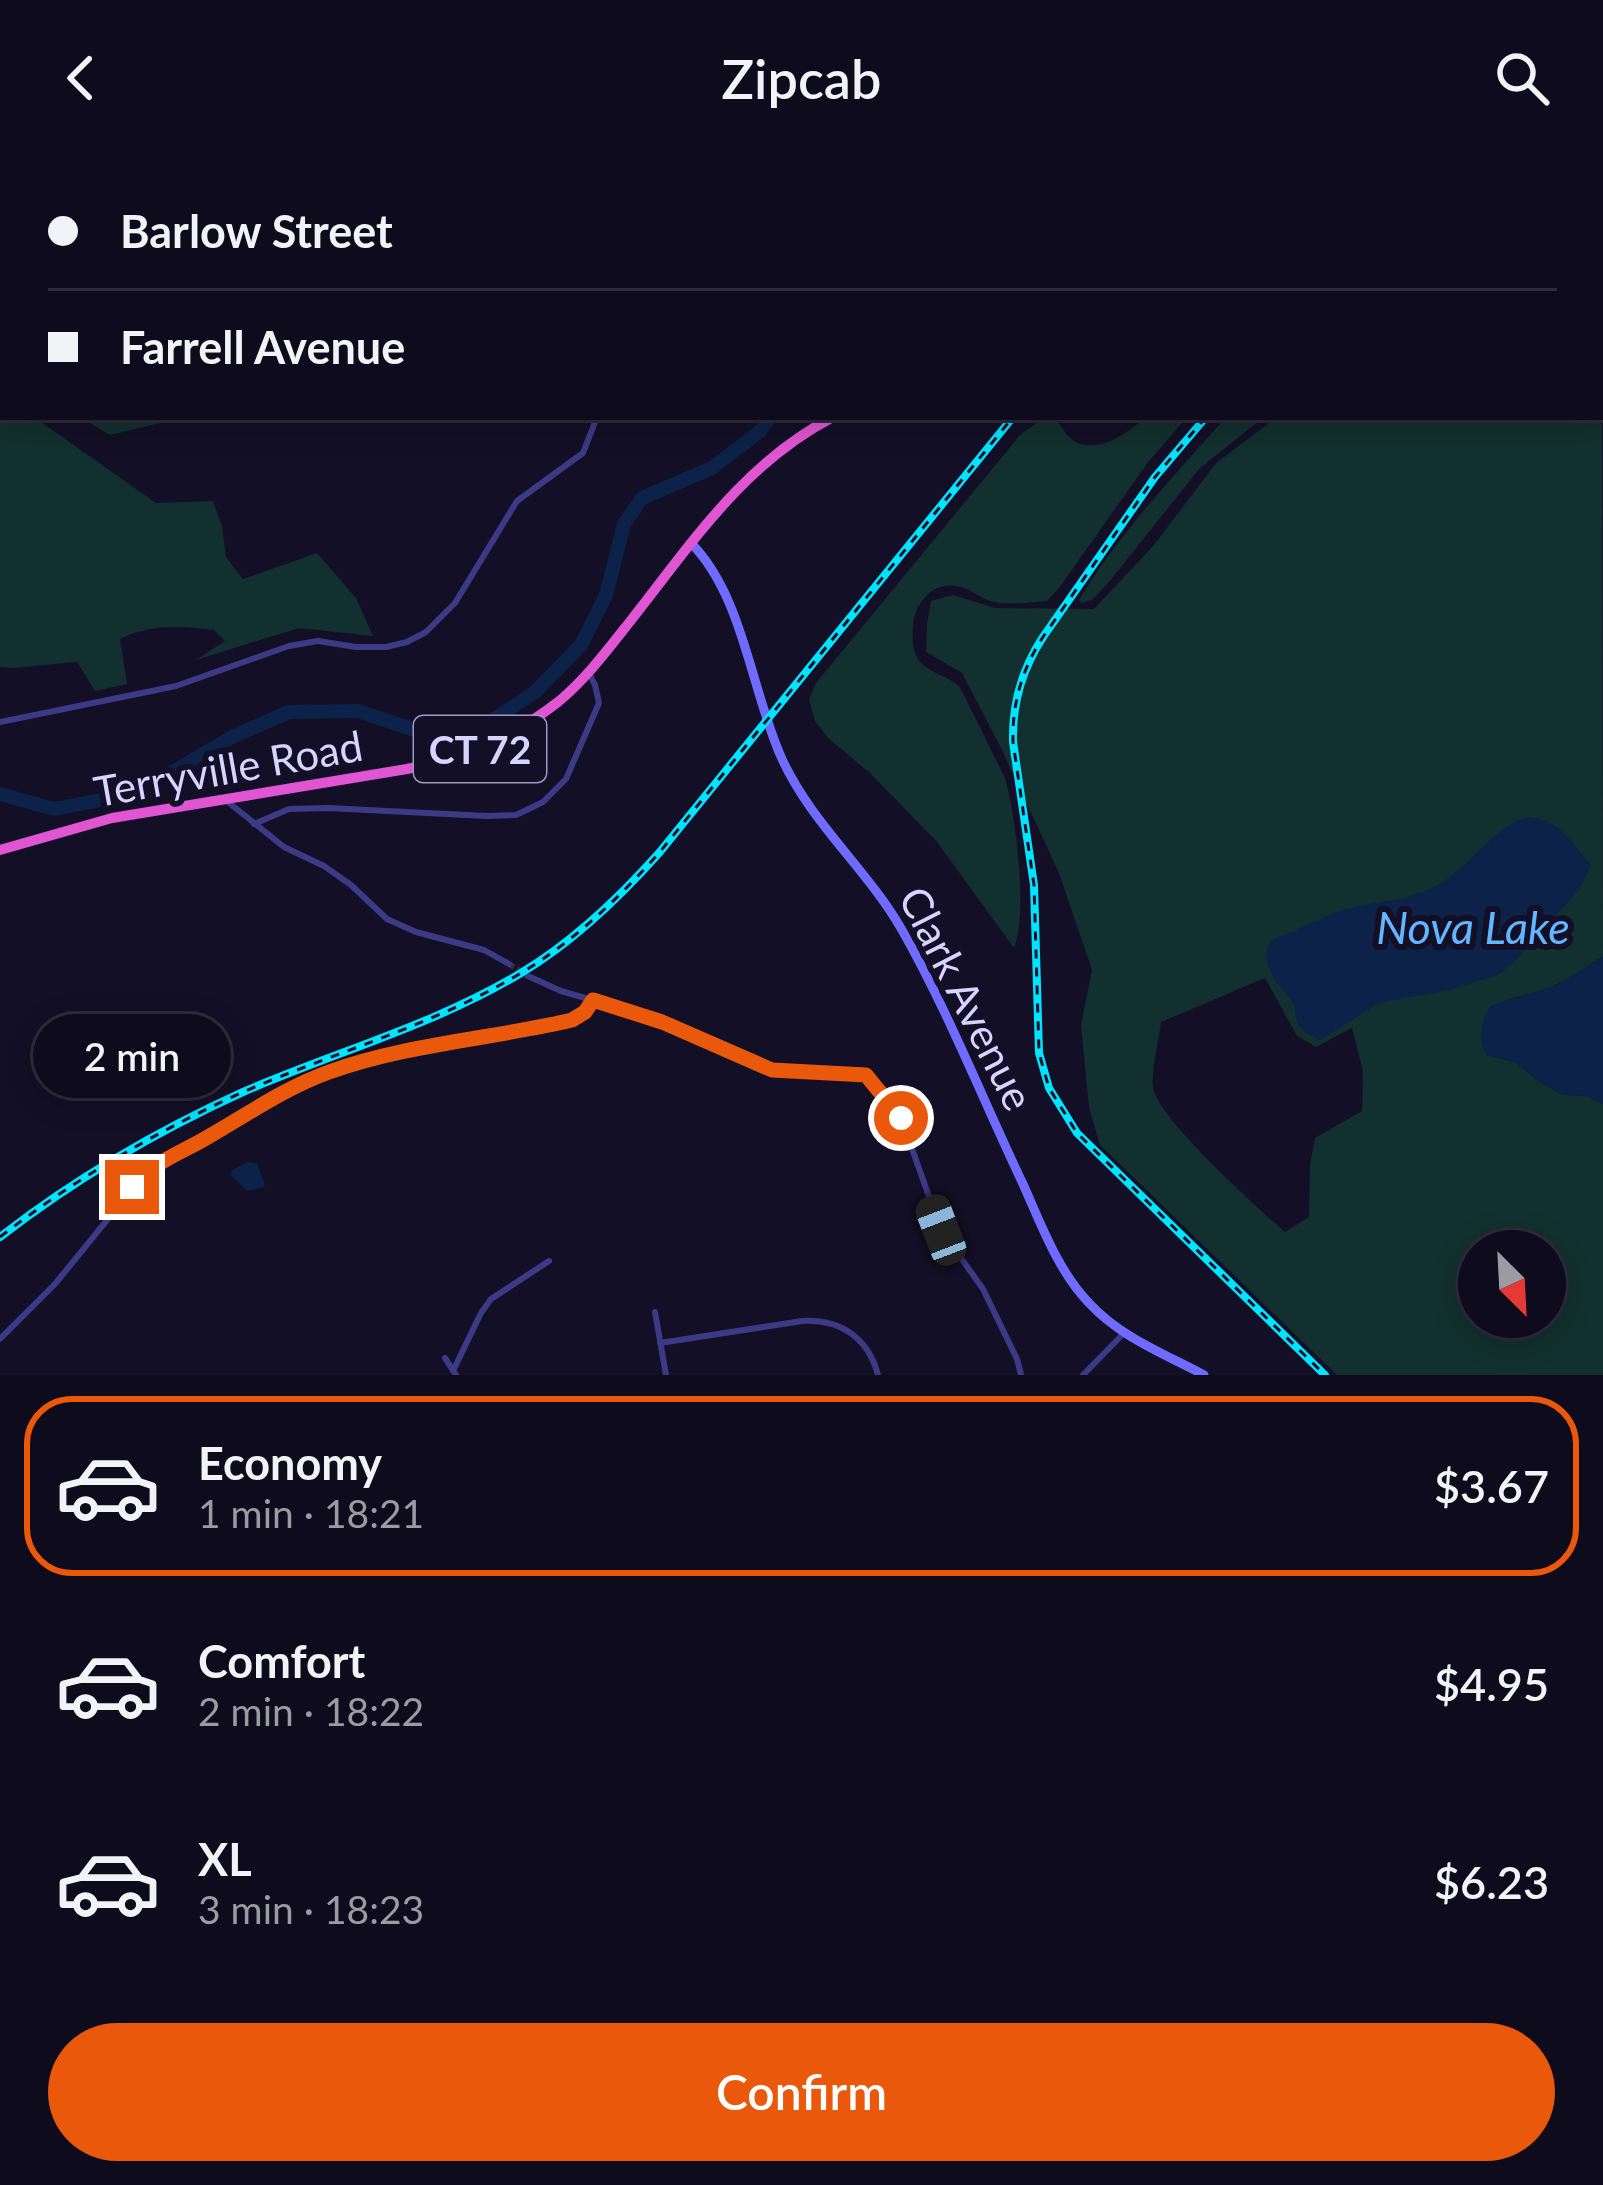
<!DOCTYPE html>
<meta charset="utf-8">
<style>
:root{--surface:#0e0b1c;--page:#171425;--text:#f1f3f6;--muted:#9b9ba3;--line:#2e2b3b;--accent:#ea580c}
body{margin:0;font-family:Lato,sans-serif;background:var(--page);color:var(--text);height:100vh;display:flex;flex-direction:column;font-size:45px;white-space:nowrap}
*{box-sizing:border-box;margin:0}
p{font-size:39px;color:var(--muted)}
.icon{flex:none;width:66px;height:66px;fill:none;stroke:currentColor;stroke-width:2;stroke-linecap:round;stroke-linejoin:round}
.map{position:relative;height:1219px;overflow:hidden}
.sheet{display:flex;flex-direction:column;background:var(--surface);flex:1}
.sheet>*{flex:none}
.hud{position:absolute;left:0px;top:0px;width:1605px;height:264px;box-shadow:0 6px 30px #0003,0 0 0 3px var(--line);display:grid;align-content:center;height:264px;padding:0 48px;background:var(--surface)}
.needle{width:78px;rotate:156deg}
.controls{position:absolute;left:1458px;top:1074px;display:grid;gap:24px}
.controls a{display:grid;place-items:center;width:108px;height:108px;border-radius:50%;background:var(--surface);box-shadow:0 6px 30px #0003,0 0 0 3px var(--line);font-size:60px}
.end{position:absolute;width:54px;height:54px;margin:-27px;border:15px solid #ea580c;background:#fff;box-shadow:0 0 0 6px #fff}
.from{border-radius:50%}
.bubble{position:absolute;height:84px;border-radius:42px;background:var(--surface);box-shadow:0 6px 30px #0003,0 0 0 3px var(--line);font-size:39px;font-weight:600;line-height:84px;text-align:center}
.car{position:absolute;width:36px;height:72px;margin:-36px -18px;border-radius:15px;box-shadow:0 0 9px 3px #0007;background:linear-gradient(#222 24%,#8ab4d8 0 40%,#222 0 76%,#8ab4d8 0 86%,#222 0)}
.hud b{display:flex;align-items:center;gap:42px;height:114px;font-size:45px}
.hud b+b{border-top:3px solid var(--line)}
.hud i{width:30px;height:30px;background:var(--text)}
ul{padding:21px 0 0;list-style:none}
li{display:flex;align-items:center;gap:36px;height:180px;margin:0 24px 18px;padding:0 24px;border:6px solid transparent;border-radius:48px}
li div{flex:1}
li b{display:block;font-size:45px}
li em{font-style:normal;font-weight:600}
li.selected{border-color:var(--accent)}
li>.icon{width:108px;height:108px;stroke-width:1.5}
.primary-button{display:flex;gap:24px;margin-top:auto;padding:24px 48px}
.primary-button a{flex:1;height:138px;border-radius:72px;background:var(--accent);color:#fff;font-size:48px;font-weight:600;line-height:138px;text-align:center}
header{display:flex;justify-content:space-between;align-items:center;height:156px;padding:0 48px;background:var(--surface);font-size:54px;font-weight:600}
.map>svg:first-child{display:block}
.green{fill:#12302f;fill-rule:evenodd}
.water{fill:#0c2248}
.lines{fill:none;stroke-linecap:round;stroke-linejoin:round}
.river{stroke:#0c2248;stroke-width:14}
.minor-tunnel{stroke:#312d47;stroke-width:6;stroke-dasharray:6 3;stroke-linecap:butt}
.minor{stroke:#3d3a85;stroke-width:6}
.secondary{stroke:#6f6bff;stroke-width:9}
.trunk{stroke:#e055d1;stroke-width:10}
.rail-casing{stroke:#00e5ff;stroke-width:8}
.rail{stroke:#130f26;stroke-width:3;stroke-dasharray:9;stroke-linecap:butt}
.route{stroke:#ea580c;stroke-width:15}
.labels{text-anchor:middle;dominant-baseline:central;stroke-width:12;stroke-linejoin:round;paint-order:stroke}
.shield{fill:#130f26;stroke:#9e99be;stroke-width:3}
.shield-label{font-size:39px;font-weight:bold;fill:#d9d4ff}
.street-label{font-size:42px;fill:#d9d4ff;stroke:#130f26}
.water-label{font-size:45px;font-style:italic;fill:#62b6ff;stroke:#130f26}
</style>
<header><svg class="icon" aria-label="back" viewBox="0 0 24 24"><path d="M15 5l-7 7 7 7"/></svg>Zipcab<svg class="icon" aria-label="search" viewBox="0 0 24 24"><circle cx="10" cy="10" r="6"/><path d="M15 15l6 6"/></svg></header>
<div class="map">
<svg width="1603" height="1219" viewBox="0 0 1603 1219">
<rect width="100%" height="100%" fill="#130f26"/>
<path class="green" d="M0,0H497L494,3H3V201L0,198Z
M1602,153L1603,801C1587,810 1570,823 1553,830C1514,847 1469,838 1486,898L1517,907L1538,925L1563,939L1588,940L1603,948V1219H1337L1100,989L1089,952L1081,869L1092,814L1059,717L1001,592L962,517L926,496L927,467L931,445L953,439L995,452L1094,453L1154,389L1216,307L1277,261H1602ZM1265,822L1297,880L1316,891L1352,872L1363,915L1362,955L1315,982L1310,1008L1309,1061L1285,1076C1259,1053 1156,961 1153,931C1151,914 1159,885 1161,866ZM1479,1095H1545V1161H1479Z
M0,233L3,236V261H34L156,347L213,345L222,370L226,401L243,423L317,397L356,442L373,480L299,472L196,504L225,485L214,474C180,470 151,468 120,483L127,528L95,535L77,506L13,512L0,511Z
M80,261H185L110,279Z
M1147,261H1187L1149,305L1059,432L1047,445C1029,446 1007,450 990,445C981,442 973,435 964,432C936,422 915,444 913,470C912,482 912,497 920,506C931,518 949,520 960,531L1005,622C1016,661 1028,755 1014,792L937,686L871,618L828,582L815,565L809,543L816,527L1020,279C1068,240 1054,285 1085,289C1110,292 1129,274 1147,261Z
M1226,261H1264L1200,312L1109,426L1092,444L1081,447L1079,444C1119,377 1175,319 1226,261Z"/>
<path class="water" d="M1528,661C1559,663 1572,687 1591,709L1579,734L1512,808L1497,819L1449,834L1379,847L1320,884C1282,867 1306,857 1285,836C1275,826 1259,801 1270,787C1276,781 1287,778 1294,775C1314,766 1333,756 1354,751C1382,745 1408,744 1434,731C1467,715 1497,666 1528,661Z
M1603,801V948L1588,940L1563,939L1538,925L1517,907L1486,898C1477,883 1481,863 1492,849L1557,829Z
M248,1006L257,1008L265,1028L263,1031L247,1035L231,1019L232,1014Z"/>
<g class="lines">
<path class="river" d="M1161,3L1162,0
M0,638L54,653L137,637L234,580L289,556L358,555L427,578L484,570L535,536L581,489L606,439L624,368L642,342L712,312L760,275L771,261"/>
<path class="minor-tunnel" d="M509,808L528,820"/>
<path class="minor" d="M632,3L649,0
M0,566L176,530L289,490L318,485L356,491H386L407,486L426,476L455,447L517,345L583,297L597,261
M228,646L284,691L324,710L351,729L387,763L416,776L484,794L509,808
M254,668L289,653L328,652L487,660L516,659L543,646L566,623L599,547L595,529L590,519
M528,820L561,835L654,862L773,914L866,919L901,962L941,1074L983,1133L1017,1203L1021,1219
M655,1156L666,1219
M0,1183L55,1128L147,1015L265,946L309,924L363,905L572,864L585,856L593,844
M660,1187L802,1165C840,1163 868,1181 878,1219
M445,1202L456,1219
M453,1215L481,1157L491,1143L549,1105
M1083,1219L1124,1177"/>
<path class="secondary" d="M691,387C744,441 751,535 782,603C812,668 867,713 902,774C948,855 983,944 1023,1028C1041,1068 1058,1115 1089,1147C1120,1181 1165,1198 1204,1219"/>
<path class="trunk" d="M1266,3L1269,0
M0,694L112,662L407,613C463,601 512,582 558,546C586,523 609,492 632,463C692,387 744,307 833,261"/>
<defs>
<path id="rail" d="M1222,3L1225,0
M1602,117L1603,118
M1206,261L1155,321L1043,481C1022,513 1012,548 1013,586L1034,729L1039,897L1049,932L1077,977L1325,1219
M0,1081C75,1023 157,975 243,936C335,896 435,869 521,817C573,786 618,743 659,697L1013,261"/>
</defs>
<use href="#rail" class="rail-casing"/>
<use href="#rail" class="rail"/>
</g>
<g class="lines">
<path class="route" d="M132,1031C153,1006 181,997 208,981C248,958 285,932 329,916C407,888 491,883 572,864L585,856L593,844L662,866L772,914L866,919L901,962"/>
</g>
<g class="labels">
<rect class="shield" x="414" y="560" width="132" height="66" rx="9"/>
<g class="shield-label">
<text x="480" y="593">CT 72</text>
</g>
<g class="street-label">
<text transform="translate(228 612) rotate(-10)">Terryville Road</text>
<text transform="translate(967 842) rotate(63)">Clark Avenue</text>
</g>
<g class="water-label">
<text x="1473" y="771">Nova Lake</text>
</g>
</g>
</svg>
<div class="controls">
<a><svg class="needle" viewBox="-14 -14 28 28"><path d="M0-13l5 13h-10z" fill="#e53935"/><path d="M0 13l5-13h-10z" fill="#9b9ba3"/></svg></a>
</div>
<i class="end from" style="left:901px;top:962px"></i>
<i class="end" style="left:132px;top:1031px"></i>
<div class="bubble" style="left:33px;top:858px;width:198px">2 min</div>
<i class="car" style="left:941px;top:1074px;rotate:339deg"></i>
<div class="hud">
<b><i class="from"></i>Barlow Street</b>
<b><i></i>Farrell Avenue</b>
</div>
</div>
<section class="sheet">
<ul>
<li class="selected"><svg class="icon" aria-label="car" viewBox="0 0 24 24"><path d="M5 17H2v-5l4-1 3-4h7l3 4 3 1v5h-3M9 17h6M6 11h13"/><circle cx="7" cy="17" r="2"/><circle cx="17" cy="17" r="2"/></svg><div><b>Economy</b><p>1 min · 18:21</p></div><em>$3.67</em></li>
<li><svg class="icon" aria-label="car" viewBox="0 0 24 24"><path d="M5 17H2v-5l4-1 3-4h7l3 4 3 1v5h-3M9 17h6M6 11h13"/><circle cx="7" cy="17" r="2"/><circle cx="17" cy="17" r="2"/></svg><div><b>Comfort</b><p>2 min · 18:22</p></div><em>$4.95</em></li>
<li><svg class="icon" aria-label="car" viewBox="0 0 24 24"><path d="M5 17H2v-5l4-1 3-4h7l3 4 3 1v5h-3M9 17h6M6 11h13"/><circle cx="7" cy="17" r="2"/><circle cx="17" cy="17" r="2"/></svg><div><b>XL</b><p>3 min · 18:23</p></div><em>$6.23</em></li>
</ul>
<div class="primary-button"><a>Confirm</a></div>
</section>
